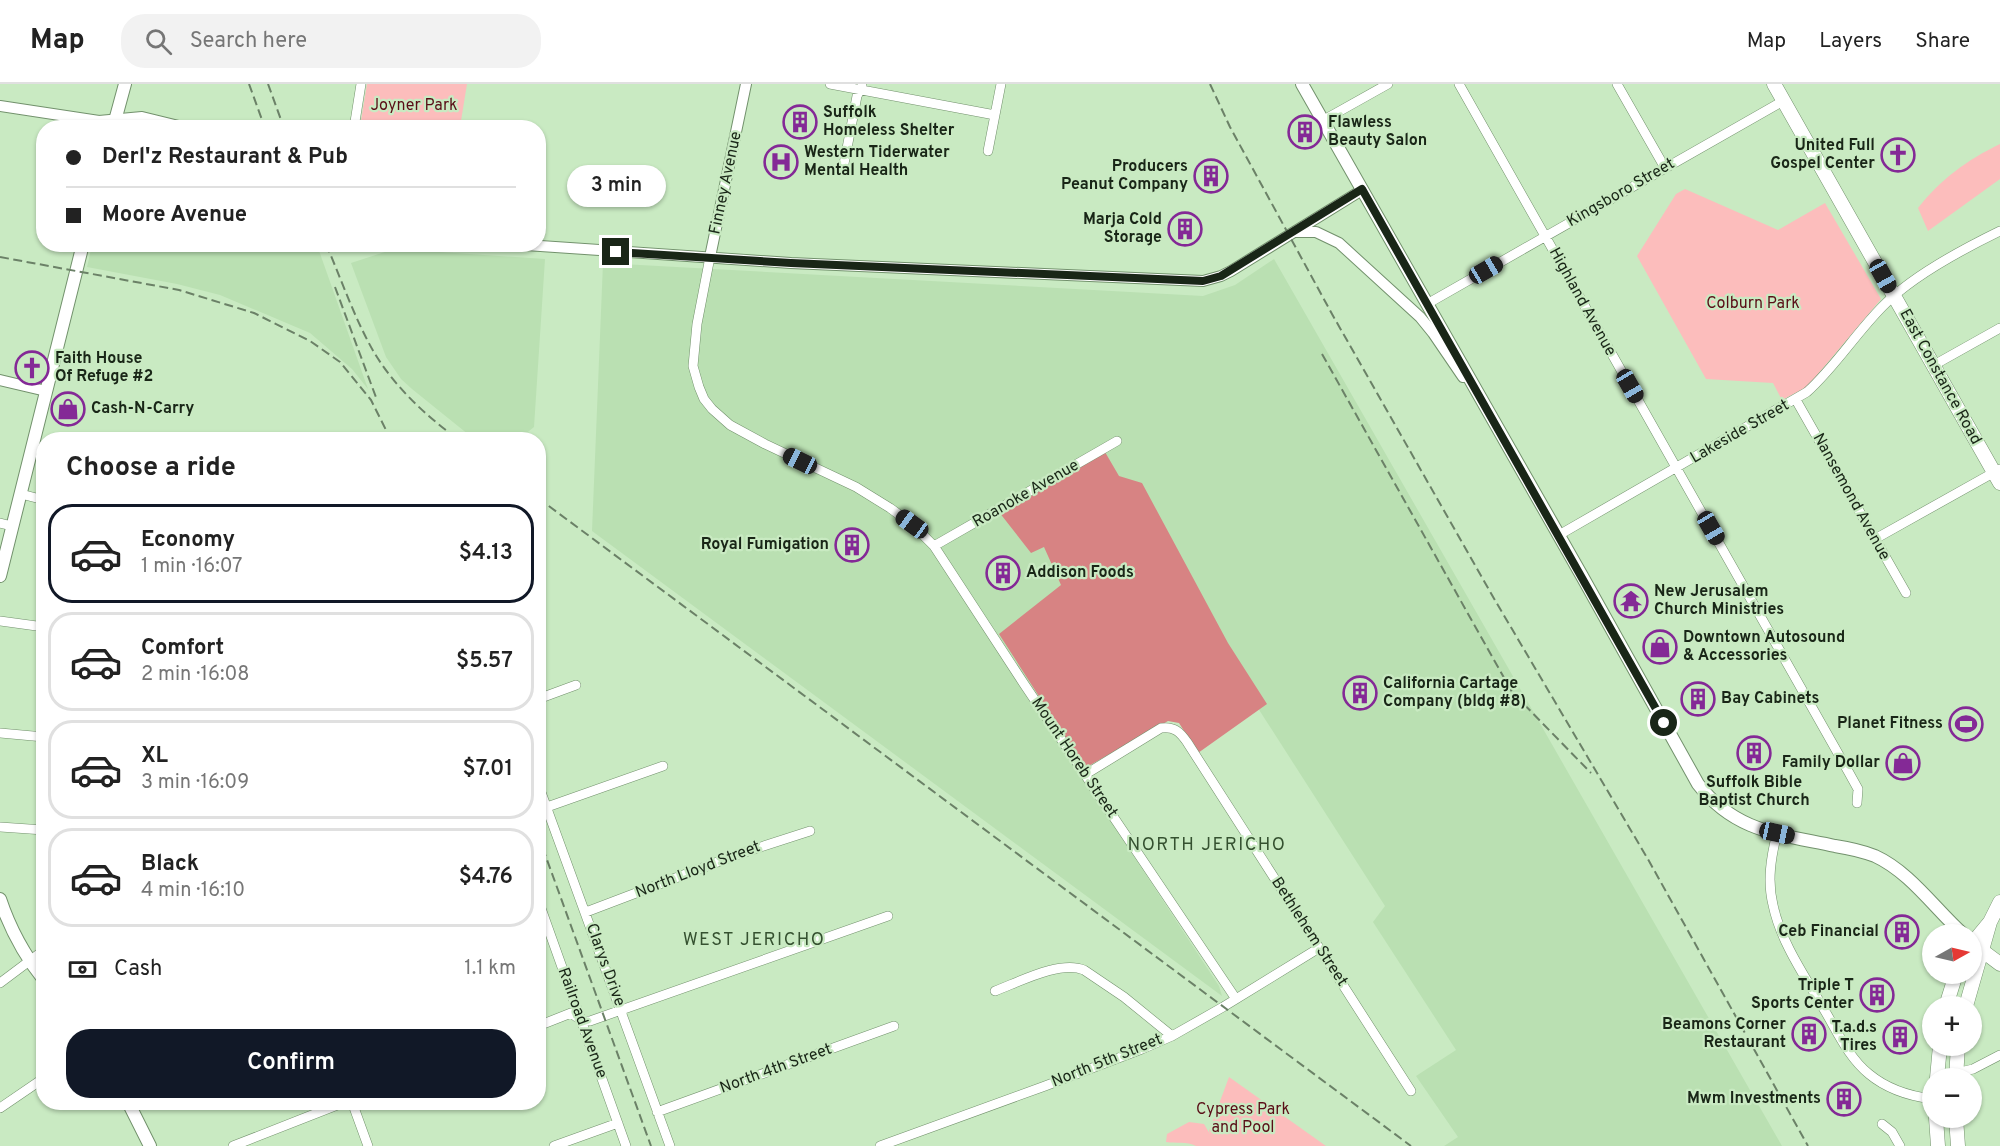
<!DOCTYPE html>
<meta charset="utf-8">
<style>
:root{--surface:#fff;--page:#f2f2f2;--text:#222;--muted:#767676;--line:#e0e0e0;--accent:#111827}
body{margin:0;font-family:Overpass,sans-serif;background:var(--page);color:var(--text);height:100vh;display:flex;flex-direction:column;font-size:22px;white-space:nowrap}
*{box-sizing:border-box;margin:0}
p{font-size:20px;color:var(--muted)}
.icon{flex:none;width:33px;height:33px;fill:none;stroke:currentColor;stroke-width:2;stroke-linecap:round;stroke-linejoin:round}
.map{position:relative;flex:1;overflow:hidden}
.panel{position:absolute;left:36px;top:348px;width:510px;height:678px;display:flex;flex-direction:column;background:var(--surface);border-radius:24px;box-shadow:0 2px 4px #0004}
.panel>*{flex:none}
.top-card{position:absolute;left:36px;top:36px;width:510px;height:132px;border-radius:24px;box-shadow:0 2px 4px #0004;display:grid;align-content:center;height:132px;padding:0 30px;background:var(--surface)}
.needle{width:39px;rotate:82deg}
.fabs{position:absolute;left:1922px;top:840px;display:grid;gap:12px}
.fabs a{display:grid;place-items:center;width:60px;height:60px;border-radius:50%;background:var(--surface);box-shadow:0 2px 4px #0004;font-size:30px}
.end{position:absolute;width:27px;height:27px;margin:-14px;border:8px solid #192617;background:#fff;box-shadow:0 0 0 3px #fff}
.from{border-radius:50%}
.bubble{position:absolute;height:42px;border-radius:21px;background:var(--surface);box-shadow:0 2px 4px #0004;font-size:20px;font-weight:600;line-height:42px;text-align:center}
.car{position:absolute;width:18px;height:36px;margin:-18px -9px;border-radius:8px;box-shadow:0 0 4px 2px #0007;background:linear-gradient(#222 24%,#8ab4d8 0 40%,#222 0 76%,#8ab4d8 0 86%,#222 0)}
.top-card b{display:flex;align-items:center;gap:21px;height:57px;font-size:22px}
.top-card b+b{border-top:2px solid var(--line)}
.top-card i{width:15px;height:15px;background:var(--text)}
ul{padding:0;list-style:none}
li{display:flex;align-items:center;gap:18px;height:99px;margin:0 12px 9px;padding:0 18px;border:3px solid var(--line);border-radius:24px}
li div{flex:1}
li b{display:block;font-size:22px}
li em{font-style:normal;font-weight:600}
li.active{border-color:var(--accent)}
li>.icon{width:54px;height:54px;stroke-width:1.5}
h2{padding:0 30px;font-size:27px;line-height:72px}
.pay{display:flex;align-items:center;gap:15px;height:66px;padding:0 30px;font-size:22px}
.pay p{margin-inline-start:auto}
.action{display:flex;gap:12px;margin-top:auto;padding:12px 30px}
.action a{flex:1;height:69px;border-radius:24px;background:var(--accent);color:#fff;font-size:24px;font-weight:600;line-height:69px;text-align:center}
header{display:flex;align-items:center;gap:36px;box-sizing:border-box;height:84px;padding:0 30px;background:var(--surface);border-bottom:2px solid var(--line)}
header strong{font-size:28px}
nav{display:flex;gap:33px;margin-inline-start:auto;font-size:21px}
.search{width:420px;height:54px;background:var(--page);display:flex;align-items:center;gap:15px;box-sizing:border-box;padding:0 21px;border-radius:24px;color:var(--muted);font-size:22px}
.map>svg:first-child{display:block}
.built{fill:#bae0b2}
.green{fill:#fcbdbc}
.forest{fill:#d78383}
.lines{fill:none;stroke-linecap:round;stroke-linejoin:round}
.minor-casing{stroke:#72916c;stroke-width:10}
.tertiary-casing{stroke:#72916c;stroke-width:12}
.secondary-casing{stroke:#72916c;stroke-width:14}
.primary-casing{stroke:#72916c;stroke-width:15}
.minor{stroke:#fff;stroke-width:9}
.tertiary{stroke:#fff;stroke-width:10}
.secondary{stroke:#fff;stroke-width:12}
.primary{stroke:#fff;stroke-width:14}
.rail{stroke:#6b8167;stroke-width:2;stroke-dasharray:9 4.5;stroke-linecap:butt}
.route{stroke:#192617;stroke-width:8}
.labels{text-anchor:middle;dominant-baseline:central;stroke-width:4.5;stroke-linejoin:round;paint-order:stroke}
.park-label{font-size:16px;fill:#590d16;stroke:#c9eac2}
.poi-label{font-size:16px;font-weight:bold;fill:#192617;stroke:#c9eac2;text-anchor:end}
.street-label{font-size:16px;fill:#192617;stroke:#c9eac2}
.neighbourhood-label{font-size:18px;letter-spacing:1.5px;fill:#355130;stroke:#c9eac2}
</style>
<header>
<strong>Map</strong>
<div class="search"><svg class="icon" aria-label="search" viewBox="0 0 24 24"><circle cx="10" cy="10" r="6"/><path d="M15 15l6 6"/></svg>Search here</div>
<nav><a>Map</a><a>Layers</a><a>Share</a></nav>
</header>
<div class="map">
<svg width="2000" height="1062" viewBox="0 0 2000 1062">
<rect width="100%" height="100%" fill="#c9eac2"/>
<path class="built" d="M92,161H317L368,305L352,285L310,249L220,211L177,200L87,183Z
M394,165L545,175L534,343L519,355H474L412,305L401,295L386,273L351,179Z
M1274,175L1782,1062H1444L1458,1053L1416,992L1456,966L1373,838L1385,822L1238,593L1095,611L1045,637L1219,902L1222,912L592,447L603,179L1203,212L1235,201Z"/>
<path class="green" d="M367,0H467L460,43H360Z
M2000,60V95L1928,147L1918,124C1941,95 1967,76 2000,60Z
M1685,105L1778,146L1825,119L1881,215L1807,303L1782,316L1773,299L1706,295L1637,172L1676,110Z
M1229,993L1326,1062H1196C1187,1057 1176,1060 1166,1058L1167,1050L1189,1038L1204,1040L1210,1050L1209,1047Z"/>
<path class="forest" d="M1105,368L1119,392L1142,399L1228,559L1267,620L1198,669L1179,639L1168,637L1085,684L999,550L1061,501L1044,463L1031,469L999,428Z"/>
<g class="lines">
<defs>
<path id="minor" d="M830,0L995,31
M1459,0L1848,687L1858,705L1857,719
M1617,0L1665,84
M1322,37L1388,0
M354,44L361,0
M988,67L1001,0
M843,85L857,12L862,2
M710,173L697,240L693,282L699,303L704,315L712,325L730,341L765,360L856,403L890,424L912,440L934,462L1024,600L1236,915
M1427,220L1783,17
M1934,281L2000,244
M1796,316L1906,509
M21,410L44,416
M0,439L12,442
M1559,451L1807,308C1835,283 1856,249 1883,222C1912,192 1963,165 2000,147
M1875,455L2000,385
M934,462L1117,357
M0,537L44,543
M538,615L576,601
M0,649L44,653
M1086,690L1161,644C1174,642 1180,648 1187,658L1411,1007
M538,700L670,1062
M547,723L663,682
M0,743L44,746
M1777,749C1771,773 1767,797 1773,821C1781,859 1806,894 1825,927C1838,949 1849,974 1869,990C1887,1005 1909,1012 1932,1015
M538,816L626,1062
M586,828L736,771L810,747
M0,899L44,866
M995,907C1019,898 1060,876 1084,886L1124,913L1172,952
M538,942L571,929L582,937H590L888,832
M1956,989L1973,985L2000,971
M352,1018L368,1062
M0,1024L44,994
M657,1028L894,942
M1882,1040L1892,1048L1900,1062
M233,1062L345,1018
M554,1062L618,1039
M880,1062L1045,1002L1142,965L1172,952L1223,923L1319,864"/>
<path id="tertiary" d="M0,22L99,37L142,33L187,44
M1295,148H1316L1339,159L1420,233L1433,249L1463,293
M511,160L791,179L1203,197L1221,192L1231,187L1362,106
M710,173L746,0
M0,296L46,307"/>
<path id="secondary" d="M1302,0L1582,492L1698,700C1735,748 1779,750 1835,762C1848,764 1862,767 1875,772C1910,788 1935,825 1963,850
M113,44L125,0
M0,492L83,160
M0,815C10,845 24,871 44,896
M128,1018L150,1062"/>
<path id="primary" d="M1774,0L2000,399
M1971,861L1990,838L2000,818
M1976,862L2000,880
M1946,922L1956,890
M1966,922L1990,838
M1937,994L1940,962
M1956,994L1958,962
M1936,1034L1938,1062
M1956,1034L1958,1062"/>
</defs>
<use href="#minor" class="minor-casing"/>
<use href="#tertiary" class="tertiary-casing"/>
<use href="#secondary" class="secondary-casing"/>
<use href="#primary" class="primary-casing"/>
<use href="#minor" class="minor"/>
<use href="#tertiary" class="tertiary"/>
<use href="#secondary" class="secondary"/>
<use href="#primary" class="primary"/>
<path class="rail" d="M249,0L265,44
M268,0L284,44
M1210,0L1230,43L1332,230L1496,518L1649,777L1808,1062
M326,160C342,197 355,236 375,270C396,304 426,332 459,356
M0,173L179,206L254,229L310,257L340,278L371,316L391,356
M335,203L377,316
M1322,270L1512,608L1591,689
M538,414L1411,1062
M538,751L651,1062"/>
</g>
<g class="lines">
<path class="route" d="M616,168L791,179L1203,197L1221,192L1362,105L1664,639"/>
</g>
<defs>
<symbol id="building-ring" viewBox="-11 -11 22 22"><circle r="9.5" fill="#c9eac2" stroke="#842996" stroke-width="1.5"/><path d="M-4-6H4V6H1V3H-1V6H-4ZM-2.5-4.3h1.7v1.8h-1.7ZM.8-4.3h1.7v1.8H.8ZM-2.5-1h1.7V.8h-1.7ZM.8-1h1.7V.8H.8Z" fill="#842996"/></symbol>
<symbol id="church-ring" viewBox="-11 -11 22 22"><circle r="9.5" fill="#c9eac2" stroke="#842996" stroke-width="1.5"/><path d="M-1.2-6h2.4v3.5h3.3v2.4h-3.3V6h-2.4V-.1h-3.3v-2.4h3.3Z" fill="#842996"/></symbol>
<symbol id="hospital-ring" viewBox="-11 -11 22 22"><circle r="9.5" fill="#c9eac2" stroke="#842996" stroke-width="1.5"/><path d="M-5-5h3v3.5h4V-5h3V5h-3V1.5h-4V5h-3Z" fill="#842996"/></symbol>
<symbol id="shop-ring" viewBox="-11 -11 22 22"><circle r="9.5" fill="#c9eac2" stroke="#842996" stroke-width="1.5"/><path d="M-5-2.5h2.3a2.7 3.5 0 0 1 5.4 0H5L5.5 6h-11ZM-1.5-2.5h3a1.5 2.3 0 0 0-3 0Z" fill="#842996"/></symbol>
<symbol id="temple-ring" viewBox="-11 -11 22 22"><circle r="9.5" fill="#c9eac2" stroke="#842996" stroke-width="1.5"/><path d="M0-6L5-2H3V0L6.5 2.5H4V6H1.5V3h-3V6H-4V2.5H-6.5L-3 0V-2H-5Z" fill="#842996"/></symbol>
<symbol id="stadium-ring" viewBox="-11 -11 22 22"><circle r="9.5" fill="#c9eac2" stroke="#842996" stroke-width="1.5"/><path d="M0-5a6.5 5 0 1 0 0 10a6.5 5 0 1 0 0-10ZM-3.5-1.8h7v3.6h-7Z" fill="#842996"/></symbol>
</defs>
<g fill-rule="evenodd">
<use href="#building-ring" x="781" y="19" width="38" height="38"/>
<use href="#building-ring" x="1286" y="29" width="38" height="38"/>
<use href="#church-ring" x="1879" y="52" width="38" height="38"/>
<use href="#hospital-ring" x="762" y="59" width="38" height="38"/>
<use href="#building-ring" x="1192" y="73" width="38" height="38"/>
<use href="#building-ring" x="1166" y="126" width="38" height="38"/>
<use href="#church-ring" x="13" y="265" width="38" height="38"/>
<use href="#shop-ring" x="49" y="306" width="38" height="38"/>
<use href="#building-ring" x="833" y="442" width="38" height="38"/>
<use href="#building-ring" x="984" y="470" width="38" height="38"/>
<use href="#temple-ring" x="1612" y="498" width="38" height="38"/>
<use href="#shop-ring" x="1641" y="544" width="38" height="38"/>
<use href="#building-ring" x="1341" y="590" width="38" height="38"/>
<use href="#building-ring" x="1679" y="596" width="38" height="38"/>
<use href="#stadium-ring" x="1947" y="621" width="38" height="38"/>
<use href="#building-ring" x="1735" y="650" width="38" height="38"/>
<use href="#shop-ring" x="1884" y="660" width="38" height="38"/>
<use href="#building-ring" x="1883" y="829" width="38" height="38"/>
<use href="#building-ring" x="1858" y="892" width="38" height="38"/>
<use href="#building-ring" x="1790" y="931" width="38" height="38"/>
<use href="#building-ring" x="1881" y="934" width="38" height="38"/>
<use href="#building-ring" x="1825" y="996" width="38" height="38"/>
</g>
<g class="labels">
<g class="park-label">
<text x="414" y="22">Joyner Park</text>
<text x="1753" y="220">Colburn Park</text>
<text x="1243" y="1026">Cypress Park<tspan x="1243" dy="18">and Pool</tspan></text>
</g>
<g class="poi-label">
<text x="823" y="29" text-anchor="start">Suffolk<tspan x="823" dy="18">Homeless Shelter</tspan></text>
<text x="1328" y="39" text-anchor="start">Flawless<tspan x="1328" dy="18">Beauty Salon</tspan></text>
<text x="1875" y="62">United Full<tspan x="1875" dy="18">Gospel Center</tspan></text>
<text x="804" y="69" text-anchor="start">Western Tiderwater<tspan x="804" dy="18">Mental Health</tspan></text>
<text x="1188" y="83">Producers<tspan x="1188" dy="18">Peanut Company</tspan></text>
<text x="1162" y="136">Marja Cold<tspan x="1162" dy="18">Storage</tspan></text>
<text x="55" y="275" text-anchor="start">Faith House<tspan x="55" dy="18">Of Refuge #2</tspan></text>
<text x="91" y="325" text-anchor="start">Cash-N-Carry</text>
<text x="829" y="461">Royal Fumigation</text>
<text x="1026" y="489" text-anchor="start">Addison Foods</text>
<text x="1654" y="508" text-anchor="start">New Jerusalem<tspan x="1654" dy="18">Church Ministries</tspan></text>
<text x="1683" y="554" text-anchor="start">Downtown Autosound<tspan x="1683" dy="18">&amp; Accessories</tspan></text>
<text x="1383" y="600" text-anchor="start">California Cartage<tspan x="1383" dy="18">Company (bldg #8)</tspan></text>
<text x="1721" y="615" text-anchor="start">Bay Cabinets</text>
<text x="1943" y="640">Planet Fitness</text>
<text x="1880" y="679">Family Dollar</text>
<text x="1754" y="699" text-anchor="middle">Suffolk Bible<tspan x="1754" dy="18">Baptist Church</tspan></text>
<text x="1879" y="848">Ceb Financial</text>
<text x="1854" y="902">Triple T<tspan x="1854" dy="18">Sports Center</tspan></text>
<text x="1786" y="941">Beamons Corner<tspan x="1786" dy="18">Restaurant</tspan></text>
<text x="1877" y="944">T.a.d.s<tspan x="1877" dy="18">Tires</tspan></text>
<text x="1821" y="1015">Mwm Investments</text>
</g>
<g class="street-label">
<text transform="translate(726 99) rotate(-78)">Finney Avenue</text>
<text transform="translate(1621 109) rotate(-30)">Kingsboro Street</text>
<text transform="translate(1582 218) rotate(61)">Highland Avenue</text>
<text transform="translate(1940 293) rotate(61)">East Constance Road</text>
<text transform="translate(1740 348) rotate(-30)">Lakeside Street</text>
<text transform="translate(1026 410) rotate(-30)">Roanoke Avenue</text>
<text transform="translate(1851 413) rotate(61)">Nansemond Avenue</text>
<text transform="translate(1074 674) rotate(56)">Mount Horeb Street</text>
<text transform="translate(698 786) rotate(-21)">North Lloyd Street</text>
<text transform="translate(1309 848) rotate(57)">Bethlehem Street</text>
<text transform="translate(605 881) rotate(70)">Clarys Drive</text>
<text transform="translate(582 939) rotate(70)">Railroad Avenue</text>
<text transform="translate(1107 977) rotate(-22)">North 5th Street</text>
<text transform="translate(776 985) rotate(-20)">North 4th Street</text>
</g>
<g class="neighbourhood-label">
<text x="1207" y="761">NORTH JERICHO</text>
<text x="754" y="856">WEST JERICHO</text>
</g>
</g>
</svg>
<div class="fabs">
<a><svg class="needle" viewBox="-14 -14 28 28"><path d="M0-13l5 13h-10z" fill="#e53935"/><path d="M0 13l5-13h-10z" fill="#767676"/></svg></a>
<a>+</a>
<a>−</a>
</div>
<i class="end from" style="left:1664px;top:639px"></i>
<i class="end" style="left:616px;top:168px"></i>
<div class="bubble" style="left:567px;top:81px;width:99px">3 min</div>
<i class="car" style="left:1486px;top:186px;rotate:60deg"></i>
<i class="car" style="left:1883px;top:192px;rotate:151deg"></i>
<i class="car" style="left:1630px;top:302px;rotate:150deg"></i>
<i class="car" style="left:800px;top:377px;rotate:296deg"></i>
<i class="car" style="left:912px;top:440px;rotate:306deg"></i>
<i class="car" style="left:1711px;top:444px;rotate:150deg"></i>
<i class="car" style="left:1777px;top:749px;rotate:102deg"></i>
<div class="top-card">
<b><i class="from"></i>Derl'z Restaurant &amp; Pub</b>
<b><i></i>Moore Avenue</b>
</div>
<section class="panel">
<h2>Choose a ride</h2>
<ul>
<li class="active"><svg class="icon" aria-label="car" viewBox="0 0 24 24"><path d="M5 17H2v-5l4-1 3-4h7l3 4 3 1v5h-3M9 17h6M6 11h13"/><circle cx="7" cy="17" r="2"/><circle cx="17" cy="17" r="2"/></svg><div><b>Economy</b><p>1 min · 16:07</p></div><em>$4.13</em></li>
<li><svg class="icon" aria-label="car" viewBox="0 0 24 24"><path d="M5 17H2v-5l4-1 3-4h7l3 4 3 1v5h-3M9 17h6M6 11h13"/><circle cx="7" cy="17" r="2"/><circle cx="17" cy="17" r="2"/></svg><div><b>Comfort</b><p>2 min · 16:08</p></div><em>$5.57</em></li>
<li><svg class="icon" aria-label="car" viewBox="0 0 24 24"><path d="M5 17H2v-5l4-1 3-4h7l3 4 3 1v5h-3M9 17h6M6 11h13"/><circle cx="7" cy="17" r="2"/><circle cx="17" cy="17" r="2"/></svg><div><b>XL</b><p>3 min · 16:09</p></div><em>$7.01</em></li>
<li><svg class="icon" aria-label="car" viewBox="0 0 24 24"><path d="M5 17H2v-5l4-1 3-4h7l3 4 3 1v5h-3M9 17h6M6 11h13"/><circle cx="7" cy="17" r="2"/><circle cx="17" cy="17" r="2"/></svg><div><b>Black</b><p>4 min · 16:10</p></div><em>$4.76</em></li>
</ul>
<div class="pay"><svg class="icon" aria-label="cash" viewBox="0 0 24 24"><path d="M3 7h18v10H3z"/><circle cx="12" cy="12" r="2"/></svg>Cash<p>1.1 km</p></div>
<div class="action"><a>Confirm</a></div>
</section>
</div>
